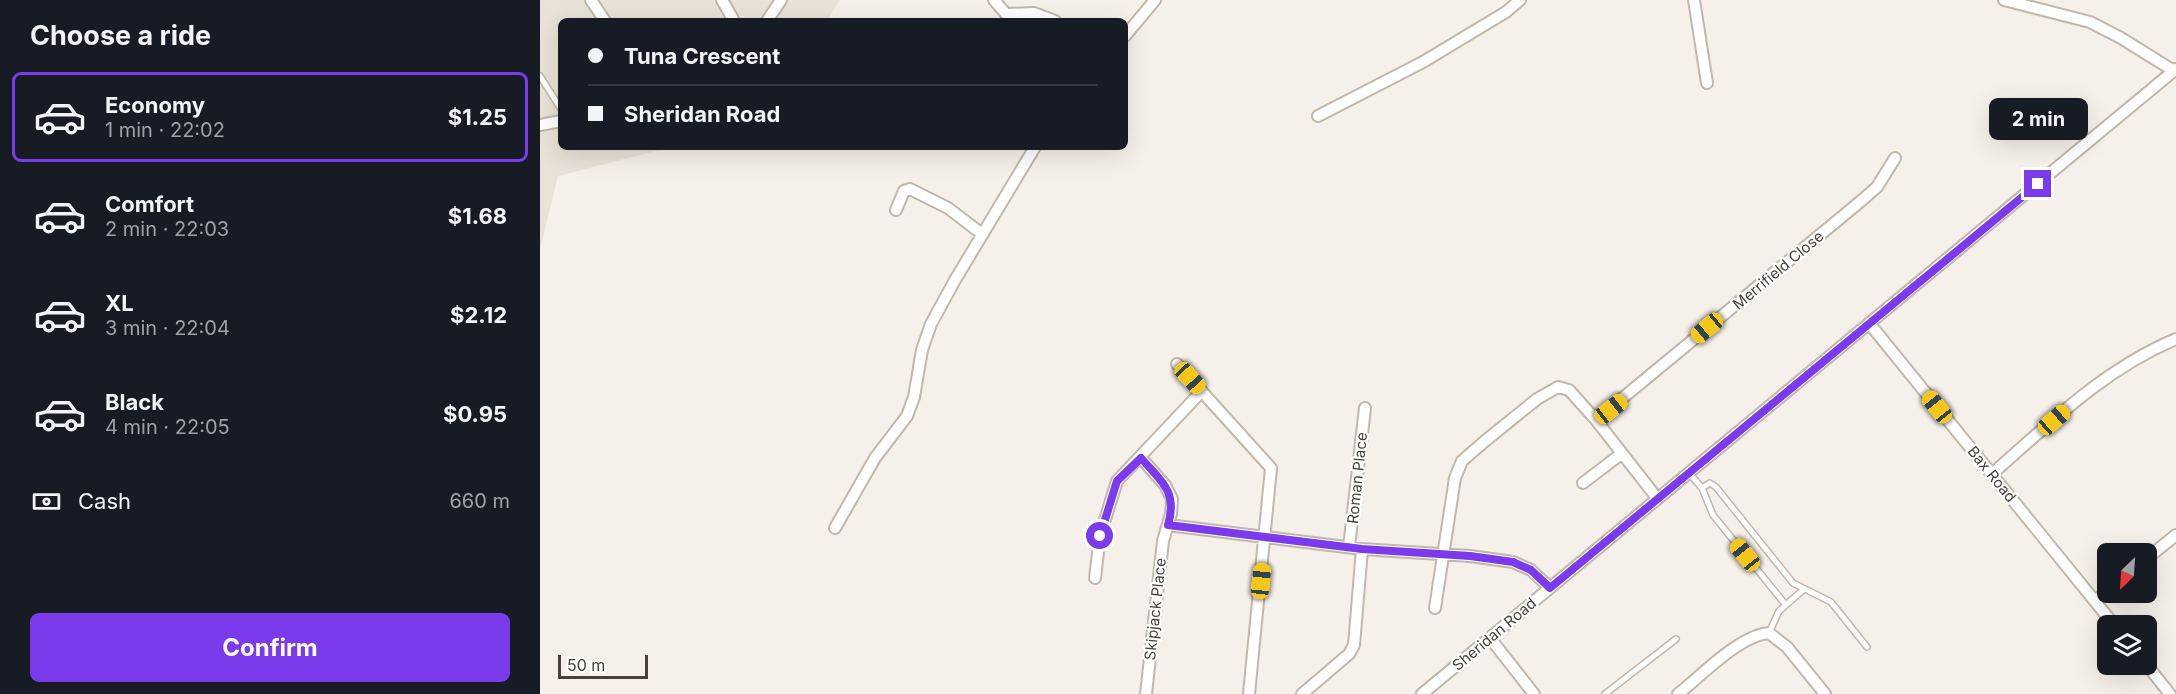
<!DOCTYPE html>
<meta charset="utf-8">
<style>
:root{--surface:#171b24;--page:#242831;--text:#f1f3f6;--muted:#9ea1a6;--line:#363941;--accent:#7c3aed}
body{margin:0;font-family:Inter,sans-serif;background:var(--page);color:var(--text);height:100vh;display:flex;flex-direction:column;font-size:22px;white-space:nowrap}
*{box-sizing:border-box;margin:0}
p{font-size:20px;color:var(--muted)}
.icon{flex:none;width:33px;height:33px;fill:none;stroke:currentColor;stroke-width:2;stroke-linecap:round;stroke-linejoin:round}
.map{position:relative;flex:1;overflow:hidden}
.panel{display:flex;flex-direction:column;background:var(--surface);width:540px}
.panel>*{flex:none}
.hud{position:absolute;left:18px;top:18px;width:570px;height:132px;border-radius:9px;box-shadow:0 6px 24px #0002;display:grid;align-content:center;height:132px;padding:0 30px;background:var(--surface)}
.needle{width:39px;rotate:205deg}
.tools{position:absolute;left:1557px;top:543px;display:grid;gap:12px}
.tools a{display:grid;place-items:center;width:60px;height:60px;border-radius:9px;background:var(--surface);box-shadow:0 6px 24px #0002;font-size:30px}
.scale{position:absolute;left:18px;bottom:15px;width:90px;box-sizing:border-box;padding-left:6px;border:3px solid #494137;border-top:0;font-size:16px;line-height:21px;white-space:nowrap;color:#494137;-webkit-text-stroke:4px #fff;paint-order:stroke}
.end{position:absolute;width:27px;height:27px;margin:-14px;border:8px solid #7c3aed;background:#fff;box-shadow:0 0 0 3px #fff}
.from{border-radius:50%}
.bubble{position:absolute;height:42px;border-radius:9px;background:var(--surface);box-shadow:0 6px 24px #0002;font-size:20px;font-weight:700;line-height:42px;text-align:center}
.car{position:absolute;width:18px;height:36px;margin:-18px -9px;border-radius:8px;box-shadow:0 0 4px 2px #0007;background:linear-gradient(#f5c518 24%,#345 0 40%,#f5c518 0 76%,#345 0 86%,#f5c518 0)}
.hud b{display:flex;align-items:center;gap:21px;height:57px;font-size:22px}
.hud b+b{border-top:2px solid var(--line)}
.hud i{width:15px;height:15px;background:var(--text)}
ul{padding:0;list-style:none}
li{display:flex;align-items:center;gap:18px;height:90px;margin:0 12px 9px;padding:0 18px;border:3px solid transparent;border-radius:9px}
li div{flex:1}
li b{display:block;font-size:22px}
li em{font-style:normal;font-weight:700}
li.on{border-color:var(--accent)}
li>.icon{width:54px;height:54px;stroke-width:1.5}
h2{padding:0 30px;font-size:27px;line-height:72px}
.pay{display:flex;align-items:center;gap:15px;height:66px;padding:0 30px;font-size:22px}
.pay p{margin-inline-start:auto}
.primary-button{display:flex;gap:12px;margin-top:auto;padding:12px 30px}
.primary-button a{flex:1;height:69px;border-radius:9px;background:var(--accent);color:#fff;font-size:24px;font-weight:700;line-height:69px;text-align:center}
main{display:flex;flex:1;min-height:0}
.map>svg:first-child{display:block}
.residential{fill:#e9e2d7}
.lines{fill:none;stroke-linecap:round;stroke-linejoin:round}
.lane-casing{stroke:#c1b8ab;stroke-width:8}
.street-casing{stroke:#c1b8ab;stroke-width:14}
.lane{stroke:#fff;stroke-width:5}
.street{stroke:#fff;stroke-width:10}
.route{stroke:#7c3aed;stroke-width:8}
.labels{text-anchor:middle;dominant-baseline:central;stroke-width:4.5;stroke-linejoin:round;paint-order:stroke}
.street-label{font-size:15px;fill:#494137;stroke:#fff}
</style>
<main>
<section class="panel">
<h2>Choose a ride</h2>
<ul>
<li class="on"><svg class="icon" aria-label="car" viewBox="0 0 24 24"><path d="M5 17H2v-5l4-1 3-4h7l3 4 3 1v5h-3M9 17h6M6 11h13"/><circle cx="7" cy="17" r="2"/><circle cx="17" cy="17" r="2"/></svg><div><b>Economy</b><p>1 min · 22:02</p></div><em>$1.25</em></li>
<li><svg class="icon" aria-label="car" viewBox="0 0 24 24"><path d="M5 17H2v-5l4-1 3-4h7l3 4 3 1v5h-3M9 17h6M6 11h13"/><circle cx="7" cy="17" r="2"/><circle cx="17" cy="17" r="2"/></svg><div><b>Comfort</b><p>2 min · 22:03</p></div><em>$1.68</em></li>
<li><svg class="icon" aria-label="car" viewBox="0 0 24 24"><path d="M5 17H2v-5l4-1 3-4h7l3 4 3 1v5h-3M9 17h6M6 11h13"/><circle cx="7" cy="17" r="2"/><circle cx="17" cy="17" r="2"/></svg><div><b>XL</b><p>3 min · 22:04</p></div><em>$2.12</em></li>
<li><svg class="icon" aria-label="car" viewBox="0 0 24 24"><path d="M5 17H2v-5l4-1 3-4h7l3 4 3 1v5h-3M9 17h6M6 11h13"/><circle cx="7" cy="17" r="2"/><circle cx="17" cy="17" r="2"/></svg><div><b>Black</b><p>4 min · 22:05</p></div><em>$0.95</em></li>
</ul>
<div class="pay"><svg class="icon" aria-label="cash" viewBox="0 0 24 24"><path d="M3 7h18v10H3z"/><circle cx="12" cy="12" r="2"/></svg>Cash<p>660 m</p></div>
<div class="primary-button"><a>Confirm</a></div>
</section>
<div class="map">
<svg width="1636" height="694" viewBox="0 0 1636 694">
<rect width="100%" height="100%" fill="#f5f0e9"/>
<path class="residential" d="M0,0H300L287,21H21V147H132L18,176L0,250Z"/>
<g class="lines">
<defs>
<path id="lane" d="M0,76L21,109
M1148,472L1162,488L1173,515L1245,604
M1162,488L1170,483L1176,487L1253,583L1291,602L1327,647
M1229,633L1239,611L1263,590
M1065,694L1136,639"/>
<path id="street" d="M51,0L65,21
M182,0L194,21
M454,0L466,14L494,13L515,21
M1154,0L1167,83
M1464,0L1550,22L1581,38L1634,71
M227,21L241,0
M585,36L615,0
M778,116L883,62L966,12L980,0
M0,125L21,121
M356,210L364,191L370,189L408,208L442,234
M1329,323L1575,626
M637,364L731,468L709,694
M1056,420L1117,498
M601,458L625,485L632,499L631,514L623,541L606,694
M1452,474C1510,423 1564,369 1636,339
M1043,483L1081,454
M628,525L822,549L930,556L973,562L991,570L1010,588
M295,528L335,458L367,416L374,397L382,350L391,324L415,280L495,147
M809,547L825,408
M1606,559L1636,535
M555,578L560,536L577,481L662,391
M1555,601L1568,591
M895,608L915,478L922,461L945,441L997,399L1018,387L1029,390L1056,420L1321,201L1337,187L1355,158
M950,638L994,694
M1606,664L1630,694
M762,694L809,654L814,645L822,549
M882,694L1636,69
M1138,694C1161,676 1200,635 1229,633L1247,647L1285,694"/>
</defs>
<use href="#lane" class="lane-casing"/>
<use href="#street" class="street-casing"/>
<use href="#lane" class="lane"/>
<use href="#street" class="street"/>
</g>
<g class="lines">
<path class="route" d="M560,536L577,481L601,458C621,481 638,491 628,525L822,549L930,556L973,562L991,570L1010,588L1498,184"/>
</g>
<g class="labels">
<g class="street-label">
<text transform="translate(1238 270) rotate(-40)">Merrifield Close</text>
<text transform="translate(1452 474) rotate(51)">Bax Road</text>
<text transform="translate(817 478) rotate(-84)">Roman Place</text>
<text transform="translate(615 609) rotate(-84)">Skipjack Place</text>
<text transform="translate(954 634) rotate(-40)">Sheridan Road</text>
</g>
</g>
</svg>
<div class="tools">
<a><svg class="needle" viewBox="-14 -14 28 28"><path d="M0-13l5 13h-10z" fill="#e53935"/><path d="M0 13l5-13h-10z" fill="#9ea1a6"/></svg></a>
<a><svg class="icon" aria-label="layers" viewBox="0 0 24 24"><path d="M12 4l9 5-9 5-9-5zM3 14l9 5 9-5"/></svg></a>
</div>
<div class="scale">50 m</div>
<i class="end from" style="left:560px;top:536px"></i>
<i class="end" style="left:1498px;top:184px"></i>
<div class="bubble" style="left:1449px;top:98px;width:99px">2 min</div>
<i class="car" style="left:1167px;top:328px;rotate:230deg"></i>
<i class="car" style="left:650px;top:378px;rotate:137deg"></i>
<i class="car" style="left:1397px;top:407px;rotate:321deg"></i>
<i class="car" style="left:1071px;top:409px;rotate:52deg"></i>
<i class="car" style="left:1514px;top:420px;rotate:49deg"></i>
<i class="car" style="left:1205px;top:555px;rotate:321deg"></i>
<i class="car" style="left:721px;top:581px;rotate:6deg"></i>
<div class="hud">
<b><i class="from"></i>Tuna Crescent</b>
<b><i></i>Sheridan Road</b>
</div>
</div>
</main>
